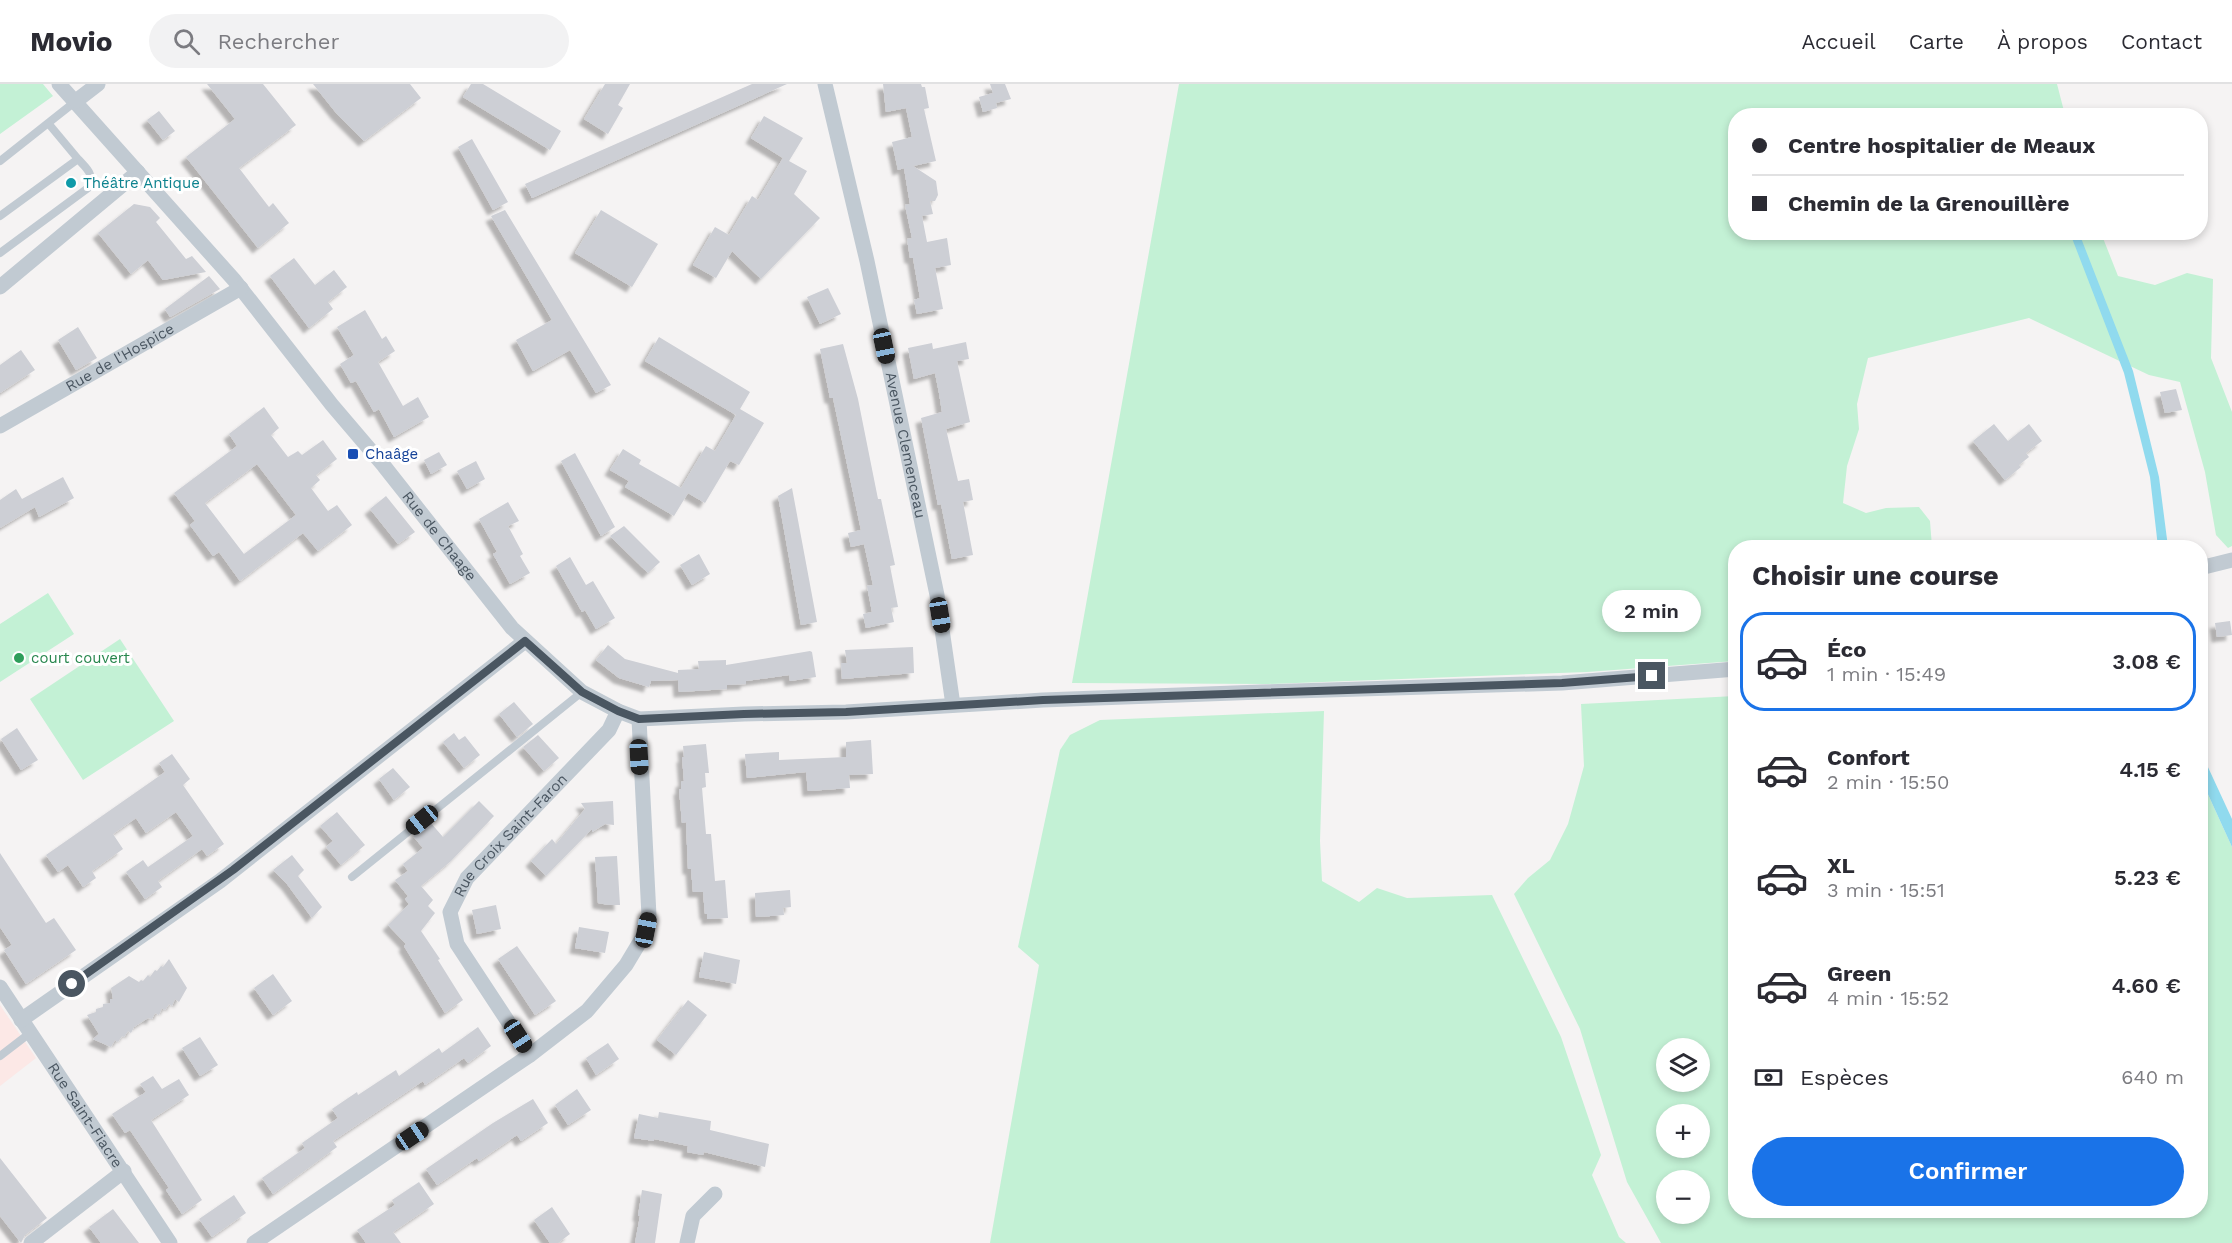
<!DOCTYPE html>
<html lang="fr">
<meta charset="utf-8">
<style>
:root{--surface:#fff;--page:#f2f2f3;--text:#2b2b33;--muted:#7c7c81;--line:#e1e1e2;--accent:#1a73e8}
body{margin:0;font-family:"Work Sans",sans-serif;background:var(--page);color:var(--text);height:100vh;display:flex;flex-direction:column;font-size:22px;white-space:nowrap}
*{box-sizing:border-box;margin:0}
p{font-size:20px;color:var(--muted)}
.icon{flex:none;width:33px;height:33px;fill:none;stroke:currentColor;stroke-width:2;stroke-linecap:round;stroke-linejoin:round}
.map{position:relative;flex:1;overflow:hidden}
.panel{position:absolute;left:1728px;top:456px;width:480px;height:678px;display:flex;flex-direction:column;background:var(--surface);border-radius:24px;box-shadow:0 3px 9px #0003}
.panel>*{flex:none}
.guide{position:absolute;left:1728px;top:24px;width:480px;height:132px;border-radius:24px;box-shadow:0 3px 9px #0003;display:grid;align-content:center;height:132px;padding:0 24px;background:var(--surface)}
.fabs{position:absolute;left:1656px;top:954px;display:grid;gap:12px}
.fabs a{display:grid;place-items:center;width:54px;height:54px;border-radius:50%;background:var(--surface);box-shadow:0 3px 9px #0003;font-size:30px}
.end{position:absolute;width:27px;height:27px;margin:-14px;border:8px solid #4a5661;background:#fff;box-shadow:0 0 0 3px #fff}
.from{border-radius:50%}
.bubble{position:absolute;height:42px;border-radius:21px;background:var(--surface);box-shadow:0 3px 9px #0003;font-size:20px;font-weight:600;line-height:42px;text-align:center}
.car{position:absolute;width:18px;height:36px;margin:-18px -9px;border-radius:8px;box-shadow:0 0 4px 2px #0007;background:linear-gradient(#222 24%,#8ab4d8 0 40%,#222 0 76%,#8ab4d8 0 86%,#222 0)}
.guide b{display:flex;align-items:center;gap:21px;height:57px;font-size:22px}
.guide b+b{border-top:2px solid var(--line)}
.guide i{width:15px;height:15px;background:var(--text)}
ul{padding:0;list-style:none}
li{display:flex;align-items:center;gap:18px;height:99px;margin:0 12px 9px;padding:0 12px;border:3px solid transparent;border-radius:24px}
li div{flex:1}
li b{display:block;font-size:22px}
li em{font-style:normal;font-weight:600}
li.selected{border-color:var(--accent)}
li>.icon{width:54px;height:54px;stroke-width:1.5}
h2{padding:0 24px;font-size:27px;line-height:72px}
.pay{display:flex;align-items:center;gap:15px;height:66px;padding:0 24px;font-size:22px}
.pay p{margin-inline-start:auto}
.primary-button{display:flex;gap:12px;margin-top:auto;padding:12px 24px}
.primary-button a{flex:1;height:69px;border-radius:36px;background:var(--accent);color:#fff;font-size:24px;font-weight:600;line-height:69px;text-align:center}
header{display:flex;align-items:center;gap:36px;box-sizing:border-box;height:84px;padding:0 30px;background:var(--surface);border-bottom:2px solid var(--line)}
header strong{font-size:28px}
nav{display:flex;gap:33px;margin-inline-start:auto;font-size:21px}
.search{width:420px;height:54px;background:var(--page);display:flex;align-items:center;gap:15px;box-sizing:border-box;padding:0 21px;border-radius:33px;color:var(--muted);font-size:22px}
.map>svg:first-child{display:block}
.medical{fill:#fce8e6}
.green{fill:#c3f1d5;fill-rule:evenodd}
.water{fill:#90daee}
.building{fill:#cdcfd5;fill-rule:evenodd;filter:url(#shadow)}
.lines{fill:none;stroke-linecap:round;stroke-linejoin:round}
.lane{stroke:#c1cad2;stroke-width:8}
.street{stroke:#c1cad2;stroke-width:15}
.route{stroke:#4a5661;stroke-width:8}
.culture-dot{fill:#0f9aa8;stroke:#fff;stroke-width:2}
.transit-dot{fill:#1a4fb4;stroke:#fff;stroke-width:2}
.leisure-dot{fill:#2e9e5b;stroke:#fff;stroke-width:2}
.labels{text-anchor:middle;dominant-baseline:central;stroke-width:6;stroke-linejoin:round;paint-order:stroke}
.culture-label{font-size:15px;fill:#0d838f;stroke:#fff;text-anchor:start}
.street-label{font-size:15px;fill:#4a5661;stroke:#fff}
.transit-label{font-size:15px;fill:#164399;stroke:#fff;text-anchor:start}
.leisure-label{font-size:15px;fill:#27864d;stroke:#fff;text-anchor:start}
</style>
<header>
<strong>Movio</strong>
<div class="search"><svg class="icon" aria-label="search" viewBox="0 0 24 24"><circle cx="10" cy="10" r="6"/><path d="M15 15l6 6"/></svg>Rechercher</div>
<nav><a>Accueil</a><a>Carte</a><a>À propos</a><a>Contact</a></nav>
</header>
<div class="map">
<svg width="2232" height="1159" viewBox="0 0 2232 1159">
<defs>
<filter id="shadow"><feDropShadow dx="-5.5" dy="5.5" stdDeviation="1.5" flood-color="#0004"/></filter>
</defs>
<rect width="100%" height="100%" fill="#f5f3f3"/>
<path class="medical" d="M0,921L36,974L0,1002Z"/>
<path class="green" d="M0,0H43L53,12L0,50Z
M1179,0H2057L2065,31L1736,32V148L2101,149L2118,192L2155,201L2187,189L2213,195L2211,274L2232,328V462L2228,464L2216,451L2205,388L2180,298L2149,291L2029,234L1868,274L1857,320L1859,345L1847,382L1843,419L1866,429L1886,424L1919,423L1930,437L1932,463L1736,464L1735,577L1587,588L1268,600L1072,599Z
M48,509L74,550L0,598V540Z
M120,555L174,637L83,696L30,615Z
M1735,612L1736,1126H2200L2201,695L2232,763V1159H1661L1627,1098L1580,945L1514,810L1528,794L1550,776L1568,740L1584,682L1581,620ZM1666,964H1700V998H1666ZM1666,1030H1700V1064H1666ZM1666,1096H1700V1130H1666Z
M1324,627L1320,757L1322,797L1359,818L1377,804L1407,814L1492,811L1561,953L1601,1071L1592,1091L1619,1153L1626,1159H990L1039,881L1018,863L1060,666L1070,651L1100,636Z"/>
<path class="water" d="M2070,149H2079L2133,287L2159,393L2168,463H2158L2150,393L2124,289Z
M2201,651L2207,681L2232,735V763L2201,695Z"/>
<path class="building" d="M207,0H263L296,41L239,84L269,123L273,119L289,139L258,164L186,73L235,35Z
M313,0H410L421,14L364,57L337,30Z
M471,0H483L561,47L550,66L463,13Z
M605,0H630L618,21L623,24L608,50L584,35Z
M752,0H787L532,114L525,100Z
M883,0H921L922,3H925L929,24L924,25L936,77L913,82L936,97L938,111L935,117H930L933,130L922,132L927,158L947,154L951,181L935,184L943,225L917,230L914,216L920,214L913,174H910L907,155L912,154L905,121L910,120L904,84L898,86L892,58L912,53L906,24L886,28Z
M990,0H1005L1011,15L996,19L997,24L983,28L979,13L993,9Z
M159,27L175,47L163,56L147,36Z
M764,32L803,54L789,77L807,87L794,110L820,134L761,195L732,167L716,194L693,181L715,143L729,151L752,112L758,116L783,74L751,54Z
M472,55L508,118L493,126L458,63Z
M134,120L150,123L160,134L156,138L186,175L192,172L206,188L163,196L148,176L131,190L98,149Z
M505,126L611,301L596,309L570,266L533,287L516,256L552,236L491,132Z
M601,126L658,160L632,203L575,169Z
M294,174L315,201L334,186L347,203L328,218L333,225L309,244L270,192Z
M209,192L220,205L170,233L165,225Z
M828,204L841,230L820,240L807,213Z
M365,226L382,255L386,252L395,267L378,278L403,322L418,313L429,333L394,353L379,325L374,328L356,297L351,299L340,280L354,271L337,243Z
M78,243L97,274L76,286L58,256Z
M659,253L750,308L740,325L764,339L739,381L730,377L705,419L688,409L674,432L625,403L629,397L610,386L623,365L641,376L639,380L681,404L706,362L715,367L736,331L645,277Z
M966,258L969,275L957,277L970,338L946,345L958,397L969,395L973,416L963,418L973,471L952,475L941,420L938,421L921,334L942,328L939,309L935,289L914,295L908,264L932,259L933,265Z
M843,260L858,315L878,415H881L895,481L890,482L898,523L891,524L894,538L866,544L863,530L872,528L867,502L873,501L864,460L851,463L848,449L861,446L833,314H830L820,265Z
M21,266L35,286L0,309V281Z
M2176,305L2182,326L2165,329L2160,308Z
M264,323L279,344L271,351L288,373L298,367L302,371L323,356L337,375L316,391L320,396L311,404L328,427L337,421L352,441L318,467L303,449L240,497L219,468L213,472L190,441L195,437L174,409L237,362L229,350ZM257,380L296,431L244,470L205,419Z
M1994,340L2008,357L2029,340L2042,357L2026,369L2029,373L2019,381L2021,383L2005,396L1973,357Z
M439,368L447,381L431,390L424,376Z
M575,369L615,443L601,452L561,377Z
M476,377L485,395L467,405L457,387Z
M63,393L74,414L39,433L35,423L0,444V416L16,405L22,415Z
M792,404L817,538L801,541L778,412Z
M386,412L415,448L398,460L370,425Z
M508,418L519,437L508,442L523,470L520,472L530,489L510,500L493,470L497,468L479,435Z
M624,442L660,478L648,489L610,452Z
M699,470L710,490L692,501L680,481Z
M570,473L586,501L593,497L615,534L596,545L585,526L582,528L556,482Z
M2230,537L2232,551L2217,553L2215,539Z
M608,561L625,575L678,589V586L699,585L698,577L726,576V581L810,567L812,568L816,593L790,597L789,591L746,597V600L727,601V605L679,608L678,596L651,597L649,603L619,594L596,576Z
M913,563L914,589L842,595L841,579H847L845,566Z
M514,618L533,640L517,653L499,630Z
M17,644L38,676L21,686L1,655Z
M454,649L459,656L465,652L480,671L464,684L443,658Z
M538,651L559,674L544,687L523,663Z
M871,656L873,690L849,691L850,704L808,707L806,688L747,694L745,670L779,668V676L846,673V658Z
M706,660L709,689H705L706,703L702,704L706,750H711L715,797L725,796L728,834L707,835V830H705L703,808H693L691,785H688L686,738L682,739L679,705H681V698L684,697L682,673H684L683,662Z
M172,670L190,695L183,701L224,760L207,772L202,765L158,797L162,803L145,815L126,788L143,776L148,783L193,752L176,728L146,749L136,734L113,750L123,765L92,787L96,794L83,803L68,781L58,788L46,771L165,688L159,679Z
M393,684L410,703L394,716L379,695Z
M479,717L494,732L451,777L421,802L433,816L428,822L435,829L421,847L440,875L438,876L463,916L445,929L404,862L406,860L388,841L409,820L405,815L408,812L395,796L408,787L403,780L423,764L413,752L430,738L443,753Z
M613,717L614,741L605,740L592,748V745L546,792L531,777L552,755L556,760L585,725L581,719Z
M337,728L365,761L341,781L326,763L333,757L320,742Z
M0,769L46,839L54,834L76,866L26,900L4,866L12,861L0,843Z
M292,771L304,786L298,792L322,823L312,834L287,800L273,786Z
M617,772L620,821H609L598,819L595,773Z
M790,806L791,823L783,824L784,831L756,833L755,809Z
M496,821L501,845L477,850L472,826Z
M579,843L609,848L605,869L575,864Z
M517,862L556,917L535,931L498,875Z
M704,868L740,876L736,900L699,893Z
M169,875L187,904L179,918L175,915L172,922L169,920L165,926L162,924L159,931L155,929L152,935L148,934L134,943L131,949L128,947L124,953L122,952L118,958L115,956L111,963L93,955L99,950L87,931L96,928V925L103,923V920L110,919V915H113L111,904L129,892L139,898L141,896L143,897L148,891L150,893L155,886L157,887L161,882L163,883Z
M273,890L292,917L273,931L254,904Z
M688,916L707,931L676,971L657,956Z
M478,943L491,962L468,979L464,974L425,1001L423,997L333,1057L337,1063L273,1110L262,1094L305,1064L302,1059L338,1034L332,1025L357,1008L358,1011L396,986L399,992L439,964L442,969Z
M200,953L218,981L200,992L182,964Z
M608,959L619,975L596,991L586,974Z
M153,992L162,1005L179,995L189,1011L151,1036L202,1116L182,1130L166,1106L169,1104L130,1046L125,1049L112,1030L146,1008L140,1000Z
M577,1005L591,1026L568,1041L555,1021Z
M533,1015L548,1039L521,1057L517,1051L479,1077L477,1074L437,1101L426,1085L493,1039Z
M659,1028L711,1037L710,1046L769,1060L765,1083L704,1068L703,1071L687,1068L688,1062L654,1055V1057L634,1054L639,1030L658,1034Z
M0,1074L47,1134L25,1151L21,1159L0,1132Z
M419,1098L434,1120L393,1148L401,1159H366L357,1146L395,1121L392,1116Z
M642,1106L662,1110L655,1159H635L640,1132H638Z
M234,1111L246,1129L212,1153L199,1135Z
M552,1123L570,1150L558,1159H550L534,1136Z
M113,1125L139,1159H101L89,1143Z"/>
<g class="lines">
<path class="lane" d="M0,77L76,17
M0,132L78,75L48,39
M0,169L88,104C95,90 87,85 78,75
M352,793L582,608
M0,972L30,949"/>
<g class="street">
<path id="s1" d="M59,0L235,197L332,321L384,382L512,544L582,608L618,627L639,635L744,630L846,628L1043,616L1261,608L1562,599L1736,585"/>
<path id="s2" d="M825,0L867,177L937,511L953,621"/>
<path d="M76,17L98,0"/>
<path d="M0,203L138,88"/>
<path id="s3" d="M0,342L241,204"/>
<path d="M2200,484L2232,476"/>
<path id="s4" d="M0,903L170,1159"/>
<path d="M21,936L220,797L525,557"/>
<path id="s5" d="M530,971L457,860L450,828L467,794L609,646L618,627"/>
<path d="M31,1159L124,1087"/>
<path d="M254,1159L530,971L587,927L626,881L647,846L649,832L639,635"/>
<path d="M687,1159L693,1132L715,1110"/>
</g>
</g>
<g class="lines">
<path class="route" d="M72,900L233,786L525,557L582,608L618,627L639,635L744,630L846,628L1043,616L1562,599L1652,592"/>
</g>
<circle class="culture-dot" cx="71" cy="99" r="6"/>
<rect class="transit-dot" x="347" y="364" width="12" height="12" rx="3"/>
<circle class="leisure-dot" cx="19" cy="574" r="6"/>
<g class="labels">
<g class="culture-label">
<text x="83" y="99">Théâtre Antique</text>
</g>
<g class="street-label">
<text stroke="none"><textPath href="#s3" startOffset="138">Rue de l'Hospice</textPath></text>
<text stroke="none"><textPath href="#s2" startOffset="370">Avenue Clemenceau</textPath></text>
<text stroke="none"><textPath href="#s1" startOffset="591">Rue de Chaage</textPath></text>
<text stroke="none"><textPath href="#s5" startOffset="264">Rue Croix Saint-Faron</textPath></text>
<text stroke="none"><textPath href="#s4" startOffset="154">Rue Saint-Fiacre</textPath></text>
</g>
<g class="transit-label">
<text x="365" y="370">Chaâge</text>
</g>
<g class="leisure-label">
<text x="31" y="574">court couvert</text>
</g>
</g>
</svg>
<div class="fabs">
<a><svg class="icon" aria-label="layers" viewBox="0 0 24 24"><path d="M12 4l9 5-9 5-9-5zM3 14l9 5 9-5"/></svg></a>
<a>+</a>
<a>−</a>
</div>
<i class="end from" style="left:72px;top:900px"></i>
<i class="end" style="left:1652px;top:592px"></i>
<div class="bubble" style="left:1602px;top:506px;width:99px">2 min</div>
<i class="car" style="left:884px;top:262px;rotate:168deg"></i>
<i class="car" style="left:940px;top:531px;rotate:171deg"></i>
<i class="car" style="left:639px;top:673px;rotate:177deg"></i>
<i class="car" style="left:422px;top:736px;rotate:231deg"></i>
<i class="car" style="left:646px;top:846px;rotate:11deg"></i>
<i class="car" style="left:518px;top:952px;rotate:147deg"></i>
<i class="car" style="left:412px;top:1052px;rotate:56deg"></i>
<div class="guide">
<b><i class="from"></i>Centre hospitalier de Meaux</b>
<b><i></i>Chemin de la Grenouillère</b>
</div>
<section class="panel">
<h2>Choisir une course</h2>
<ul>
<li class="selected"><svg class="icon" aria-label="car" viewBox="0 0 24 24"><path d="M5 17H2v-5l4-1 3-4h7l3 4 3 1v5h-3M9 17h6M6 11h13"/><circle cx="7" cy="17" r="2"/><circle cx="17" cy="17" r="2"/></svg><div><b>Éco</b><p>1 min · 15:49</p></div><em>3.08 €</em></li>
<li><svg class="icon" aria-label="car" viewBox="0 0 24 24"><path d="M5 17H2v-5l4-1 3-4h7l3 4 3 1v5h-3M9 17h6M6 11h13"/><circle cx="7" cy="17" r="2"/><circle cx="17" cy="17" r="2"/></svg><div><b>Confort</b><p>2 min · 15:50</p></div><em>4.15 €</em></li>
<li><svg class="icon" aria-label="car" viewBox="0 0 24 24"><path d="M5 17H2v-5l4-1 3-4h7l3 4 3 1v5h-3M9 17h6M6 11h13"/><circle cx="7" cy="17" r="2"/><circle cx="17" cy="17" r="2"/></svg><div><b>XL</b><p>3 min · 15:51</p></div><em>5.23 €</em></li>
<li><svg class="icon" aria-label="car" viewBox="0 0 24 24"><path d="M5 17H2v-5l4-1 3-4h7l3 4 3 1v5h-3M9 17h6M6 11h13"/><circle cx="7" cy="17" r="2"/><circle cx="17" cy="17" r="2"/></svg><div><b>Green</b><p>4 min · 15:52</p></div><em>4.60 €</em></li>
</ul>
<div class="pay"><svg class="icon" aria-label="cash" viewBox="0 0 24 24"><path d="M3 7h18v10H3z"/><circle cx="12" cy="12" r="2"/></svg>Espèces<p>640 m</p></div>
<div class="primary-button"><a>Confirmer</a></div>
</section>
</div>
